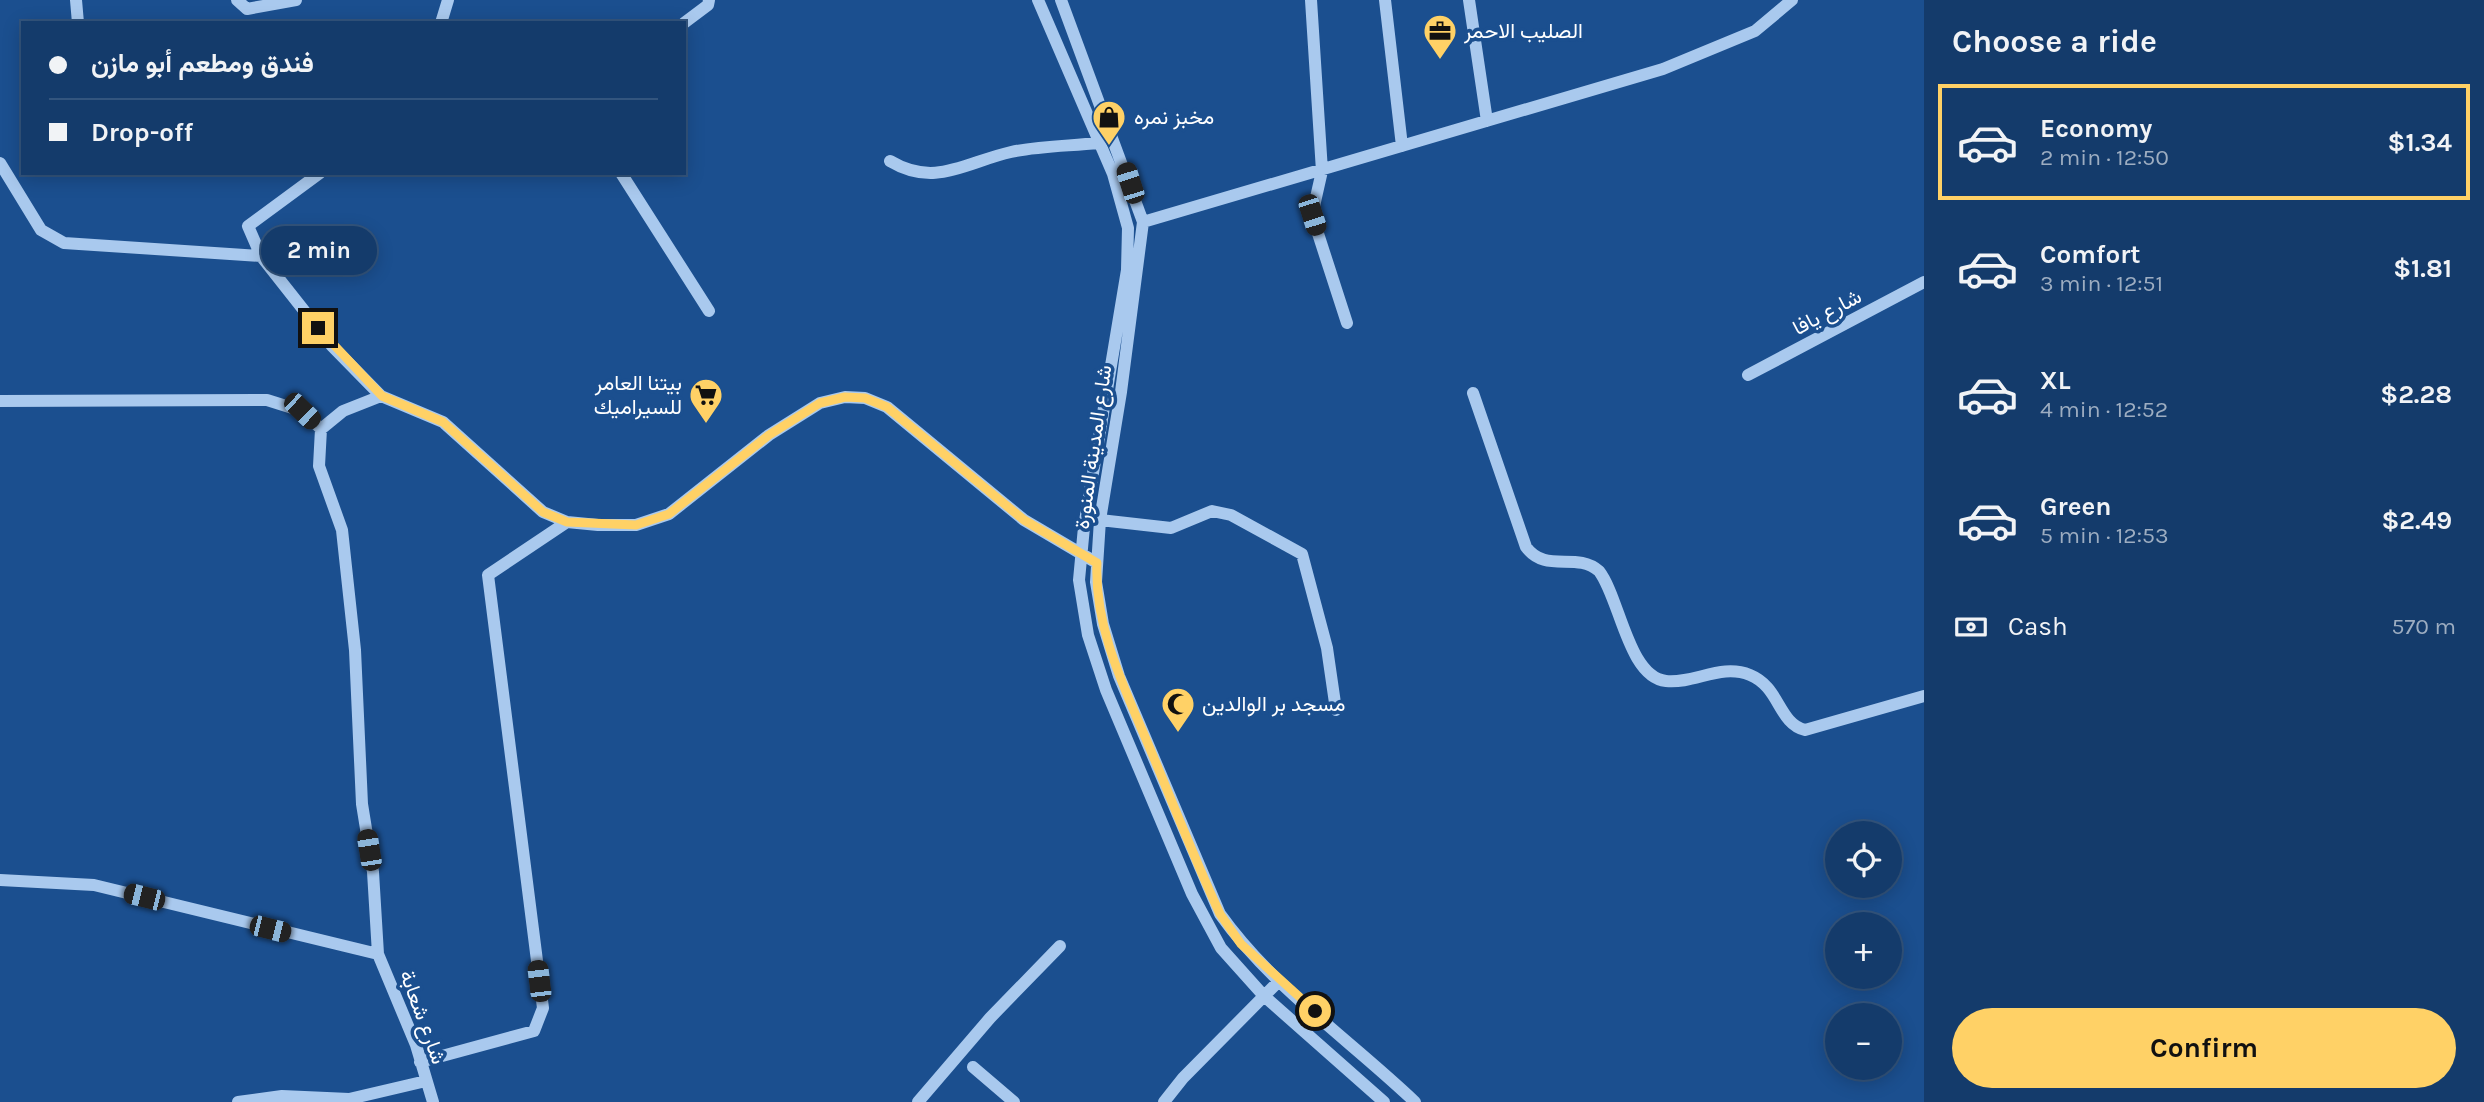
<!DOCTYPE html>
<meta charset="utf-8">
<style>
:root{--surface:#143b6b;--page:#214673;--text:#f1f3f6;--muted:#9dadc1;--line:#33557e;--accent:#ffd166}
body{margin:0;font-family:Karla,Vazirmatn,sans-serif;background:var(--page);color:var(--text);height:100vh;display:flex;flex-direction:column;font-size:26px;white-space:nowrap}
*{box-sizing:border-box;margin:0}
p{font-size:23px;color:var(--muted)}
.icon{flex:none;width:38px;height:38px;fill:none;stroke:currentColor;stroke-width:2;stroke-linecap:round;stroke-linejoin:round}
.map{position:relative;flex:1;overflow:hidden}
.panel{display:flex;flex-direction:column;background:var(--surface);width:560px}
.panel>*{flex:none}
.hud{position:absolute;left:21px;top:21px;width:665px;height:154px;border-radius:0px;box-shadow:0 4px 18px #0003,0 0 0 2px var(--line);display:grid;align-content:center;height:154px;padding:0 28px;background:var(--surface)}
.buttons{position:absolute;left:1825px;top:821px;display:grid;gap:14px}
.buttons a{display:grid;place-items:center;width:77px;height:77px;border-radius:50%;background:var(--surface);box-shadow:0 4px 18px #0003,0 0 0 2px var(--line);font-size:35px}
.end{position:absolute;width:32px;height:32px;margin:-16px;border:9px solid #ffd166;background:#111;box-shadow:0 0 0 4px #111}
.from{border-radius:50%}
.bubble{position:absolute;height:49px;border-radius:24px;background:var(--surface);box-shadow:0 4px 18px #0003,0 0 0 2px var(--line);font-size:23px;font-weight:700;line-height:49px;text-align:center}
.car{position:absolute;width:21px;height:42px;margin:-21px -10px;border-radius:9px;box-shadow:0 0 5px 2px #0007;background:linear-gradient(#222 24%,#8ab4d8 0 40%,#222 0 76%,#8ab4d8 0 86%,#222 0)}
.hud b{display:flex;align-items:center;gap:24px;height:66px;font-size:26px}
.hud b+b{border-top:2px solid var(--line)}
.hud i{width:18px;height:18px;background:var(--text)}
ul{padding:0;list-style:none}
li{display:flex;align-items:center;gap:21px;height:116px;margin:0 14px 10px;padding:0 14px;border:4px solid transparent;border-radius:0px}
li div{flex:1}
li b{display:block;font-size:26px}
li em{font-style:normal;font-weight:700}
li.active{border-color:var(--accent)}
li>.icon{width:63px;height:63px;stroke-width:1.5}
h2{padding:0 28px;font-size:32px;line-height:84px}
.pay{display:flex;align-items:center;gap:18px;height:77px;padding:0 28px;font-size:26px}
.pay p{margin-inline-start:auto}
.cta{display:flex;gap:14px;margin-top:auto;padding:14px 28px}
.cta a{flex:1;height:80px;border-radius:42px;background:var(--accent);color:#111;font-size:28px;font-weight:700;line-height:80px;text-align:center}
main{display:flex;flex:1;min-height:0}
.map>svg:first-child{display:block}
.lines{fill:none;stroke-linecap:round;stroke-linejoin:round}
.minor{stroke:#a9c9ee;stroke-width:12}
.route{stroke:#ffd166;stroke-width:9}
.labels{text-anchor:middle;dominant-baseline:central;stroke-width:7;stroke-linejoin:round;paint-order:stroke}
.poi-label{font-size:21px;fill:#fff;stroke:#1b4f8f;text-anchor:start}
.street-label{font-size:21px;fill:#fff;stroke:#1b4f8f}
</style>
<main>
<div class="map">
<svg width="1924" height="1102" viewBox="0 0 1924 1102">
<rect width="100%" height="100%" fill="#1b4f8f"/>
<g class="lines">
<path class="minor" d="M76,0L78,23
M237,0L247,9L296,0
M1038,0L1113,174L1128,228L1127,270L1084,527L1079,580L1088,635L1106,690L1192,894L1221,948L1264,996L1384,1102
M1061,0L1143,222L1121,392L1100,520L1096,582L1103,624L1119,676L1220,914C1272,987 1350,1040 1415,1102
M1311,0L1322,171L1312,215L1347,323
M1385,0L1402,146
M1469,0L1487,121
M441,23L448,0
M684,23L708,5L709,0
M890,161C935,188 966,162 1011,152C1039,146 1070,146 1098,143
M0,163L41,230L64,243L261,256L332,346L381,396
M621,173L709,311
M1143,222L1663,69L1755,31L1792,0
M261,256L248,226L320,173
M1748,375L1924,282
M1473,393L1526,547C1546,574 1576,551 1599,571C1620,598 1628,677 1666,681C1695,684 1721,663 1750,675C1780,687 1778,723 1805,730L1924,696
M0,401L267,400L302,411L321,429
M1100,520L1171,528L1212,511L1231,515L1302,554L1327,648L1336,710
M0,880L94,885L378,954
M420,1062L534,1031L543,1008L488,575L567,522
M973,1067L1014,1102
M238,1102L282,1096L349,1099L426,1081
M433,1102L416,1045L378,954L373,872L362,804L355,650L342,530L319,466L321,429L343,411L381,396L443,422L543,512L567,522L598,525H636L669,514L769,435L820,403L845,397L865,398L887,407L1024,520L1097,563
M918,1102L990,1018L1060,946
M1164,1102L1183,1078L1279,981"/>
</g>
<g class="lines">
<path class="route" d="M318,328L382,396L443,422L543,512L567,522L636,525L669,514L769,435L820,403L845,397L865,398L887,407L1024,520L1097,563C1094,629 1126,691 1151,751C1174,806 1195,860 1220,914L1241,944L1315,1011"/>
</g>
<defs>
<symbol id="office-pin" viewBox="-11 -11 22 30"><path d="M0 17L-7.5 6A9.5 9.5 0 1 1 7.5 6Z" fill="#ffd166" stroke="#1b4f8f"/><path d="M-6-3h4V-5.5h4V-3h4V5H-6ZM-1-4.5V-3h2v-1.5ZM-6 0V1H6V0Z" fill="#111"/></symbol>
<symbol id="shop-pin" viewBox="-11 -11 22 30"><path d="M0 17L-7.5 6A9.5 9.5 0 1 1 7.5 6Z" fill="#ffd166" stroke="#1b4f8f"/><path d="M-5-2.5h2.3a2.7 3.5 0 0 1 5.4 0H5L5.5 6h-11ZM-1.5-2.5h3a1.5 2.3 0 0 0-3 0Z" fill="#111"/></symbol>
<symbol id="supermarket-pin" viewBox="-11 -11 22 30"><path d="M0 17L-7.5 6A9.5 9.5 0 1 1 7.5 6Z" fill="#ffd166" stroke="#1b4f8f"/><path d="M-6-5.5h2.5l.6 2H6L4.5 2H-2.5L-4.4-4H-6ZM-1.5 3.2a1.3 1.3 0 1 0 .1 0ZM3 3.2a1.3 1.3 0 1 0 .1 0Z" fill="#111"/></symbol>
<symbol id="mosque-pin" viewBox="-11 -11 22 30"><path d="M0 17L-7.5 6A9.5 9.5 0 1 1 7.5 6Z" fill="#ffd166" stroke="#1b4f8f"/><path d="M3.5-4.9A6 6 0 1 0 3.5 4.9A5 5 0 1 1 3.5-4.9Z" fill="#111"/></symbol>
</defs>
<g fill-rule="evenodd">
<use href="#office-pin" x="1421" y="12" width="38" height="52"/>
<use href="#shop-pin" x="1090" y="98" width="38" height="52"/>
<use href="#supermarket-pin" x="687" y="376" width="38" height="52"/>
<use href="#mosque-pin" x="1159" y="685" width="38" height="52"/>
</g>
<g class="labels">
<g class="poi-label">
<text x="1464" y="31">الصليب الاحمر</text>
<text x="1134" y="117">مخبز نمره</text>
<text x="682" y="383" text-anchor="end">بيتنا العامر<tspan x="682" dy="24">للسيراميك</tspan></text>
<text x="1202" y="704">مسجد بر الوالدين</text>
</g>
<g class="street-label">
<text transform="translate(1827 312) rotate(-28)">شارع يافا</text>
<text transform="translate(1093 447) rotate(-82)">شارع المدينة المنورة</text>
<text transform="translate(423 1017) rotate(70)">شارع شعابة</text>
</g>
</g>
</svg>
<div class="buttons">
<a><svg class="icon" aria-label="locate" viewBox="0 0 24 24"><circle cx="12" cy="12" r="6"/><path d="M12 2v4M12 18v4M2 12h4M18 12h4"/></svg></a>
<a>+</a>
<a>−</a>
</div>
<i class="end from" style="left:1315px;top:1011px"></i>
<i class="end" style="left:318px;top:328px"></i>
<div class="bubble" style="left:261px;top:226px;width:116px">2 min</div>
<i class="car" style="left:1130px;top:183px;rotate:342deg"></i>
<i class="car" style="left:1312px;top:215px;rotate:162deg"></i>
<i class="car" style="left:302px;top:411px;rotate:134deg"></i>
<i class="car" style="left:369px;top:850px;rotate:351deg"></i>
<i class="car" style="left:144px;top:897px;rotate:284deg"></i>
<i class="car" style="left:270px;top:929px;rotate:104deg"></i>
<i class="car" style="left:539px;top:981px;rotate:353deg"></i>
<div class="hud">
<b><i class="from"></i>فندق ومطعم أبو مازن</b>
<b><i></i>Drop-off</b>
</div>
</div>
<section class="panel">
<h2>Choose a ride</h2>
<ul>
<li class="active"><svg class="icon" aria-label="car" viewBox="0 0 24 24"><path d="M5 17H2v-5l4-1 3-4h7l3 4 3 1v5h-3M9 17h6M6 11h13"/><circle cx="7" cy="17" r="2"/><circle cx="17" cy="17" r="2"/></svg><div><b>Economy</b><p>2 min · 12:50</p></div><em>$1.34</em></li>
<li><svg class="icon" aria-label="car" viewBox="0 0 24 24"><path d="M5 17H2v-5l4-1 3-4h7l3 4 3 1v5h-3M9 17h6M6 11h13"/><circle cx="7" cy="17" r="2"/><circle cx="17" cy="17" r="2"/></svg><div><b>Comfort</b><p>3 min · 12:51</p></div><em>$1.81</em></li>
<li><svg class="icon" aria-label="car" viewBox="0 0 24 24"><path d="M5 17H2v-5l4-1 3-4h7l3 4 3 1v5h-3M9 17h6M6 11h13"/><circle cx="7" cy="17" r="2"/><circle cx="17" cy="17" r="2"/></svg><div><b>XL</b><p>4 min · 12:52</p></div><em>$2.28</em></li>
<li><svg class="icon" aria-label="car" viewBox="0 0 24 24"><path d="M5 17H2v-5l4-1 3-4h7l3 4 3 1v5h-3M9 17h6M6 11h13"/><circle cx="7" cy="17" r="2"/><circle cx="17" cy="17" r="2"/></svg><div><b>Green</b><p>5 min · 12:53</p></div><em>$2.49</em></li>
</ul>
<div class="pay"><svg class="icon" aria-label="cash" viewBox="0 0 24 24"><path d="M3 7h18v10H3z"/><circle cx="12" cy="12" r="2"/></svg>Cash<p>570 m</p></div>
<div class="cta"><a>Confirm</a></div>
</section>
</main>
